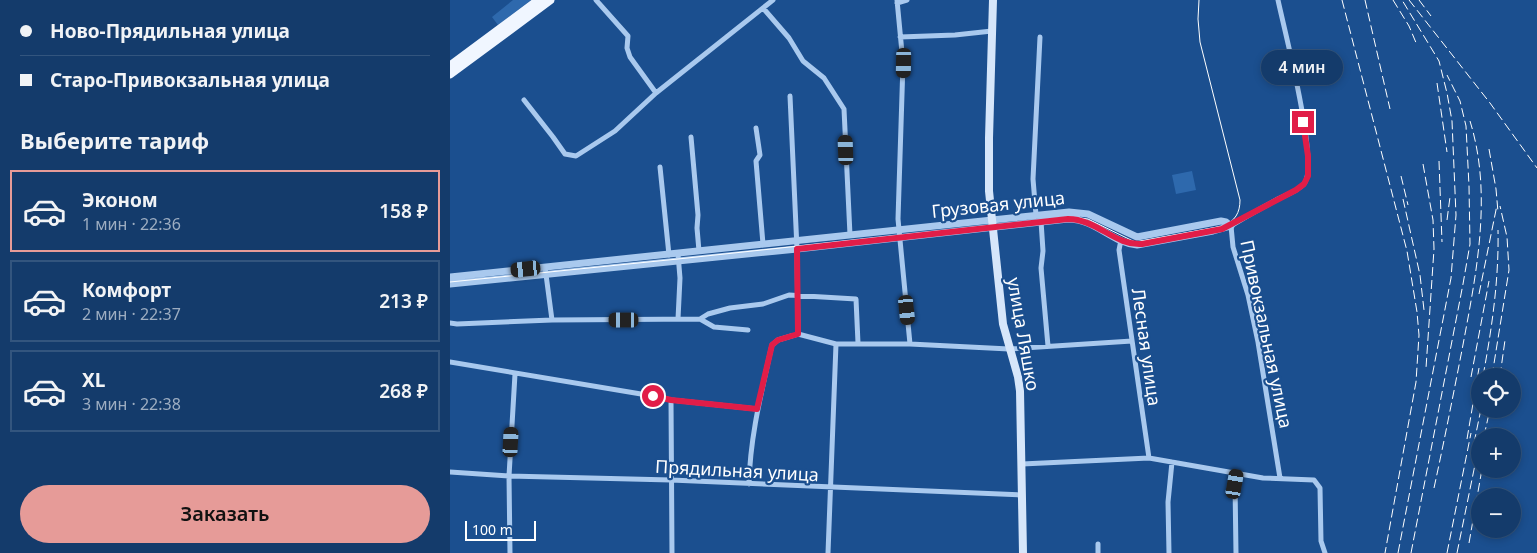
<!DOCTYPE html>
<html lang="ru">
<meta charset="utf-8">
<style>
:root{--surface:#143b6b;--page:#1d4271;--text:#f1f3f6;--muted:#9dadc1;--line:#33557e;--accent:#e69b98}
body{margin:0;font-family:"Noto Sans",sans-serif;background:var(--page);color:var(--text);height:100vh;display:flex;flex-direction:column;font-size:19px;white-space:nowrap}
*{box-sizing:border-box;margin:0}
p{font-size:16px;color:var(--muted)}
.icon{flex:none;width:28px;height:28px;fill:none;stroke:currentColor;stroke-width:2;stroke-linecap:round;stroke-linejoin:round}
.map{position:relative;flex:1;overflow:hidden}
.panel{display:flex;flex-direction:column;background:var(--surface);width:450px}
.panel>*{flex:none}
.hud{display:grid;align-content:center;height:110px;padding:0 20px;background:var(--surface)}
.tools{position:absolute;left:1021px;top:368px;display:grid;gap:10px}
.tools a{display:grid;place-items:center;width:50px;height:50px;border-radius:50%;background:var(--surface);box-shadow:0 2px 8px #0003,0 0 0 1px var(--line);font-size:25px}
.scale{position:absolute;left:15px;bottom:12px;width:71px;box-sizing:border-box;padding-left:5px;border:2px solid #fff;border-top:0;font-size:14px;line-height:18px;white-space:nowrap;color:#fff;-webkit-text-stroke:4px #1b4f8f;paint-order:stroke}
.end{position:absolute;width:22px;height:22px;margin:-11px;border:6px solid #e11d48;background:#fff;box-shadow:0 0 0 2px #fff}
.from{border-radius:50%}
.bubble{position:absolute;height:35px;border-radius:18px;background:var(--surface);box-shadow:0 2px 8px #0003,0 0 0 1px var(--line);font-size:16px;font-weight:600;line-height:35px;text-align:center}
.car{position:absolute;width:15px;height:30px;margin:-15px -8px;border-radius:6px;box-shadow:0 0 4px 1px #0007;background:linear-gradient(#222 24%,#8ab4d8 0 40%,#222 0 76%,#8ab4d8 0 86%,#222 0)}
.hud b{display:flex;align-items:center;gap:18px;height:48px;font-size:19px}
.hud b+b{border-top:1px solid var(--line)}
.hud i{width:12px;height:12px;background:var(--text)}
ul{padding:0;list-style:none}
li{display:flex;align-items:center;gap:15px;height:82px;margin:0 10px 8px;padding:0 10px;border:2px solid var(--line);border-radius:0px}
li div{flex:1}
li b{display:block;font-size:19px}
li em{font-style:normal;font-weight:600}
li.on{border-color:var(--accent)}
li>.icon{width:45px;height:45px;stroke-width:1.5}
h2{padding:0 20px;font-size:22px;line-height:60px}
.action{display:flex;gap:10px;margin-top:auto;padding:10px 20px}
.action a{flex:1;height:58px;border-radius:30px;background:var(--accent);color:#111;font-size:20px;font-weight:600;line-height:58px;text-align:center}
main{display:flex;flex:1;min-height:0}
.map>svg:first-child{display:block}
.green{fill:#2e69ad}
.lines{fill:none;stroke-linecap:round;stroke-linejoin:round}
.minor{stroke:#a9c9ee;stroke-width:5}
.tertiary{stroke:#a9c9ee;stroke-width:7}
.secondary{stroke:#d6e6fa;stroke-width:8}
.primary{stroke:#f0f6ff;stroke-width:9}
.tram{stroke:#fff;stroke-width:1}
.rail{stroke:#fff;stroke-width:1;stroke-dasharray:9 4;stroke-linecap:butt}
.route{stroke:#e11d48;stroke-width:6}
.labels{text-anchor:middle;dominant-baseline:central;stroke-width:4.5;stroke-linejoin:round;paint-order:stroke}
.street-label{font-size:18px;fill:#fff;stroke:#1b4f8f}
</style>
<main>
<section class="panel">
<div class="hud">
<b><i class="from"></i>Ново-Прядильная улица</b>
<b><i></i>Старо-Привокзальная улица</b>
</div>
<h2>Выберите тариф</h2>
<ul>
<li class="on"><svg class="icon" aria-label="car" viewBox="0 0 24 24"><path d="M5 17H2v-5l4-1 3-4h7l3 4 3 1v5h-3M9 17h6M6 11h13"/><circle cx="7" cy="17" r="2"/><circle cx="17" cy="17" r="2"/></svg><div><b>Эконом</b><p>1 мин · 22:36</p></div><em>158 ₽</em></li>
<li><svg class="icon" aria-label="car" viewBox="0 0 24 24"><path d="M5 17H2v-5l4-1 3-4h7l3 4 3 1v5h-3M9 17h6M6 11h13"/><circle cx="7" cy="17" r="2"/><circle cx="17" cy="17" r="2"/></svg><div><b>Комфорт</b><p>2 мин · 22:37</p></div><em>213 ₽</em></li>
<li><svg class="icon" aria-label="car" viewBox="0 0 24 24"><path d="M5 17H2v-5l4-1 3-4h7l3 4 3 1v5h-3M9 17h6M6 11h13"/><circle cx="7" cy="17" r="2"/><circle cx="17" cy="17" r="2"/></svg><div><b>XL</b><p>3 мин · 22:38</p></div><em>268 ₽</em></li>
</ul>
<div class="action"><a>Заказать</a></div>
</section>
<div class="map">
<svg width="1087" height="553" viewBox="0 0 1087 553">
<rect width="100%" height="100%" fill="#1b4f8f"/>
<path class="green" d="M63,0H81L48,25L42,17Z
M742,171L746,190L726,194L722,175Z"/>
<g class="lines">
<path class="minor" d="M146,0L178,36L177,48L180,57L206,93
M447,0L453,63L448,219L460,344
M828,0C834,29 870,165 854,184C848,191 836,195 828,199C812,208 796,216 781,226L783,247L798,295L808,342L830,478
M447,3L457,0
M313,8L339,38L353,61L374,78L394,109L400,235
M450,37L505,35L542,31
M340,96L347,249L348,334
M74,100L103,137L115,154L126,156L165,131L206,93L323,0
M306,128L310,155L306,161L313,244
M241,137L248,215L247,228L249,251
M210,167L219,255
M586,215L583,179L590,37
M591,221L593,251L591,268L598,346
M671,240L669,250L699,458
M228,254L230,278L228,319
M95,267L102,320
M250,319L258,314L280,308L313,304L339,295L406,299L408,343
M0,323L7,324L102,320L250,319L264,327L298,330
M0,362L203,396L221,400L307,409
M221,400L222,553
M572,464L699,458L813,478L864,480L870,488L871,541L875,553
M0,472L59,476L221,480L572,495
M299,484C300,438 311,394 321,349L322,345L328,340L348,334L386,344H460L559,349L682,341
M648,544V553
M60,553L59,476L65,374
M378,553L386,344
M719,553L718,502L722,462
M786,553L785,484L786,473"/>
<path class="tertiary" d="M0,277L619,212L638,214L687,237L771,221L776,222L781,226
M0,284L347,249L618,219C646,219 662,243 687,245L763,231L781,226"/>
<path class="secondary" d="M543,0L539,138V191L553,324L568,377L570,391L573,553"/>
<path class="primary" d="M0,66L89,0
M0,74L100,0"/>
<path class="tram" d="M0,282L228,259L619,217L638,219L685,242L773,226C785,221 790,213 790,200L750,42L748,19L749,0"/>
<path class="rail" d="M892,0L957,251L967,312L969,335L966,382L935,553
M915,0L940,109
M943,0L959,26L967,45
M959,0L1040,103L1087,168
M969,0L981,16
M987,83L997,152
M1039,149L1046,189L1048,212
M989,161L992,242
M973,164L983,220L984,249L976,368
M951,176L958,205
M953,199L970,275L974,310
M997,220L1000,197
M1029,294L1047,205
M1033,376C1042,328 1049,279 1048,230
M1042,376L1059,270L1057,237L1050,206
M1050,376L1055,340
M1021,377L1039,281
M1034,436L1040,409
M1017,439L1029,368
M1024,443L1031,409
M984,488C994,442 1003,396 1012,350C1026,275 1043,195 1020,121
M1019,543L1032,469
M948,553L1001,278L1006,215L1002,121L997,93L989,61L952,0
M961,553L1013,284L1020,244L1019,186L1016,126L1010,101L997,75
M997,553L1021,433
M1007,553L1030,440"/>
</g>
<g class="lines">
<path class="route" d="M203,396L221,400L307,409L322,345L328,340L348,334L347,249L618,219C647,219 665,246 692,244L772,229L846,190L854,184L858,176V156L853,122"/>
</g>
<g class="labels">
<g class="street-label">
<text transform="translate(548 204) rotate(-6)">Грузовая улица</text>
<text transform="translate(574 334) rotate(80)">улица Ляшко</text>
<text transform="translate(817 334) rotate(78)">Привокзальная улица</text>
<text transform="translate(697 347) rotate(82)">Лесная улица</text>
<text transform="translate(287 470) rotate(3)">Прядильная улица</text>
</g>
</g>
</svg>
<div class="tools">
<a><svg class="icon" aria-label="locate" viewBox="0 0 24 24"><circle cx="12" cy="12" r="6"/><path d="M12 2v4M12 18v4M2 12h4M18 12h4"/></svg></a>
<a>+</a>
<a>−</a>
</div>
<div class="scale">100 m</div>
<i class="end from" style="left:203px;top:396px"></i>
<i class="end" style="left:853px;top:122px"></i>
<div class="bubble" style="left:811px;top:50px;width:82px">4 мин</div>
<i class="car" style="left:454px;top:63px;rotate:181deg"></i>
<i class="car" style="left:396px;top:150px;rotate:358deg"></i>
<i class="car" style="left:76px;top:269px;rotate:264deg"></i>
<i class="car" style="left:457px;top:310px;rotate:174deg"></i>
<i class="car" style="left:174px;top:320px;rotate:270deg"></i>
<i class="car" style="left:61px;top:442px;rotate:3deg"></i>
<i class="car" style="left:785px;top:484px;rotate:10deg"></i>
</div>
</main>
